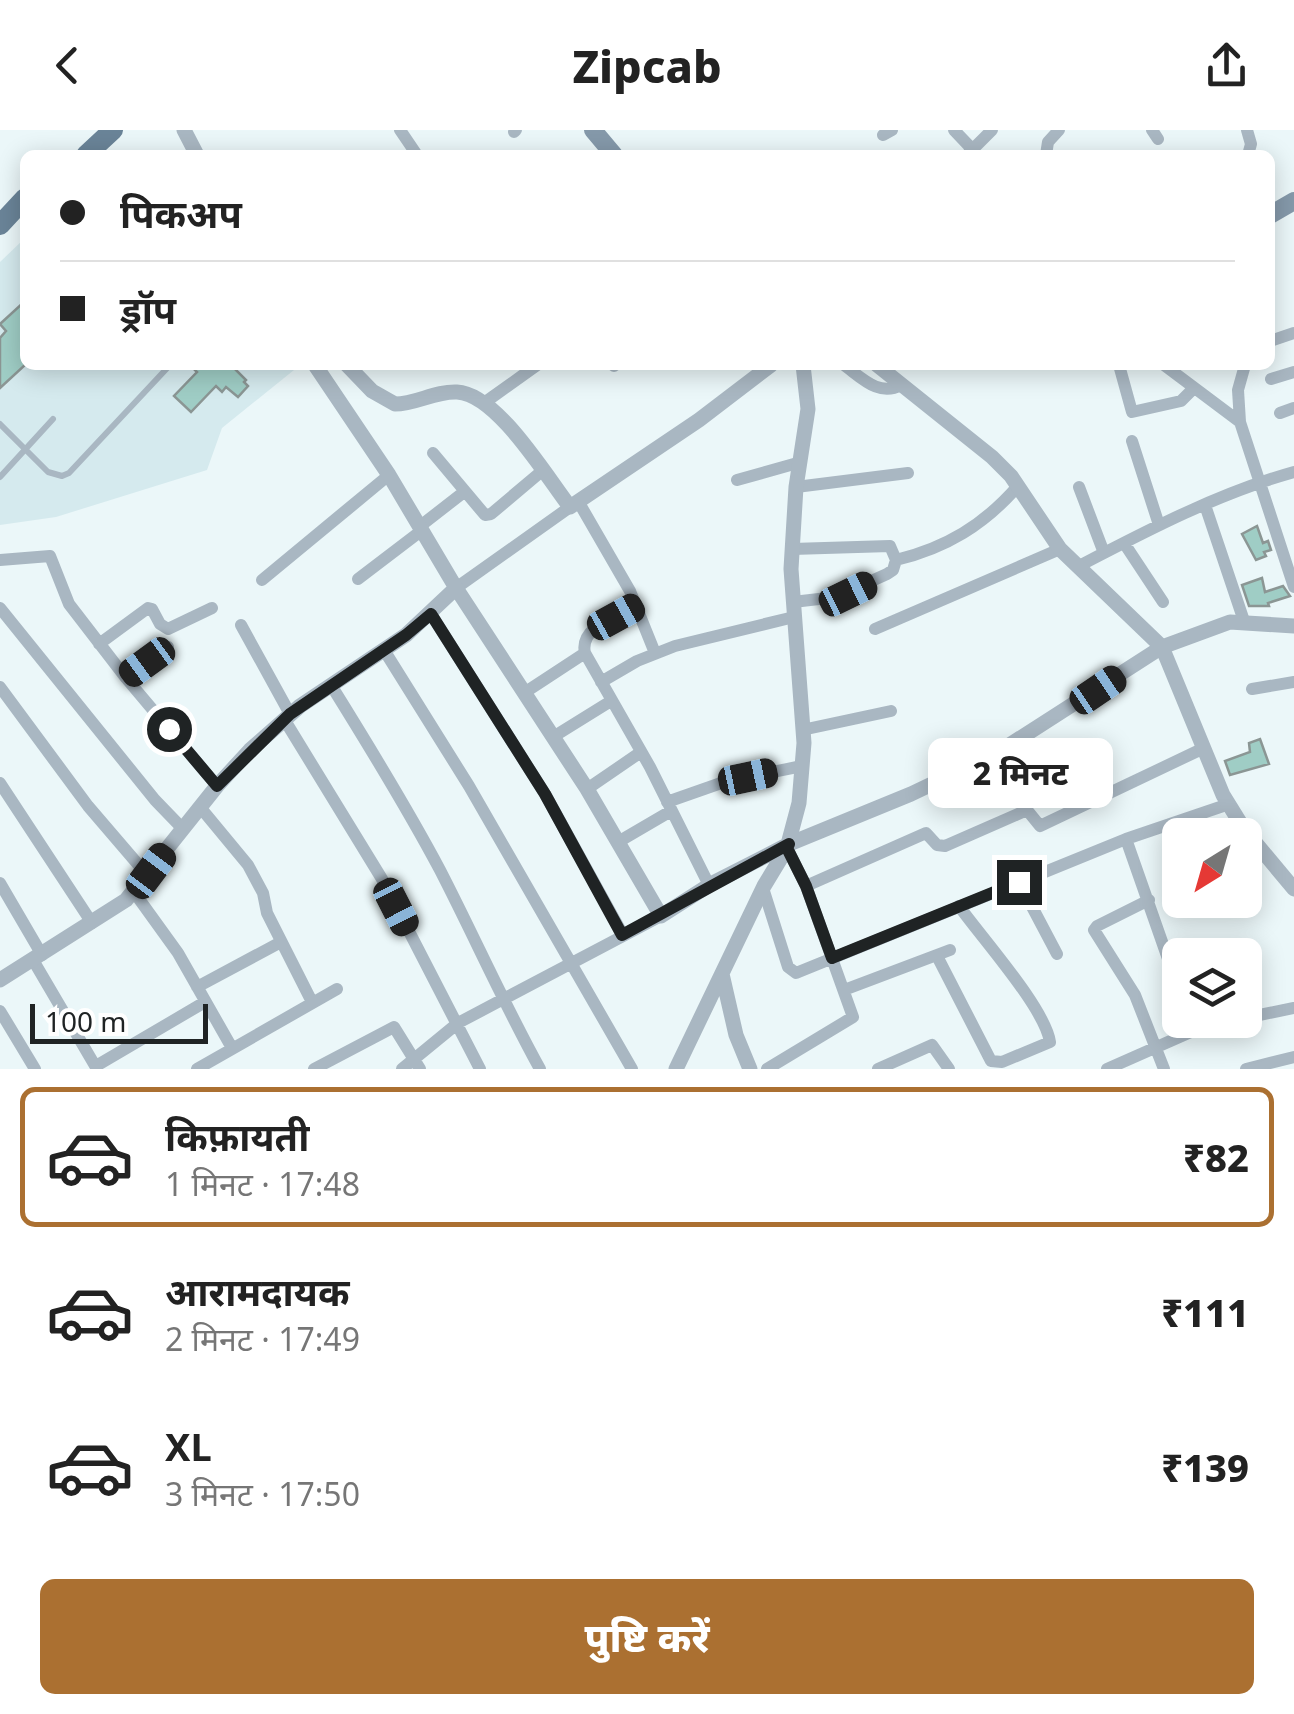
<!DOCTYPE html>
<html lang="hi">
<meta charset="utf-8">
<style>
:root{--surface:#fff;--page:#f6f6f6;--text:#222;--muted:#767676;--line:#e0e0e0;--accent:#ab7031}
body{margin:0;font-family:"Noto Sans","Noto Sans Devanagari",sans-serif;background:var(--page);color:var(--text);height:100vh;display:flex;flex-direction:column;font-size:38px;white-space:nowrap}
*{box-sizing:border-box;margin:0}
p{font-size:32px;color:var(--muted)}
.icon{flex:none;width:55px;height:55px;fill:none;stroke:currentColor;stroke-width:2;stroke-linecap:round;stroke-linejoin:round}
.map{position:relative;height:939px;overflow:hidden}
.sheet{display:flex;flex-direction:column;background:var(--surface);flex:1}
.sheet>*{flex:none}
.hud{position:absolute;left:20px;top:20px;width:1255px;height:220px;border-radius:15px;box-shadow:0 5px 25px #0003;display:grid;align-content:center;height:220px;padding:0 40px;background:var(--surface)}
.needle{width:65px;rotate:217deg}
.buttons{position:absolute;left:1162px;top:688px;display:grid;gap:20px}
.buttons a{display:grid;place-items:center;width:100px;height:100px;border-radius:15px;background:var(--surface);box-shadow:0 5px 25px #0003;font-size:50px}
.scale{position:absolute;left:30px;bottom:25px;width:178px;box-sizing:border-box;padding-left:10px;border:5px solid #1f2324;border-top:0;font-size:28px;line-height:35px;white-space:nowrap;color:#1f2324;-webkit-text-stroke:8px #fff;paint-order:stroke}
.end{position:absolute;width:45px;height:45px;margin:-22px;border:12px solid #1f2324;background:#fff;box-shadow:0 0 0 5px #fff}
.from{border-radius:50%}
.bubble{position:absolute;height:70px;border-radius:15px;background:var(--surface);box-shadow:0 5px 25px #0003;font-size:32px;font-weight:800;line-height:70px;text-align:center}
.car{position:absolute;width:30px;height:60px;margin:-30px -15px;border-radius:12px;box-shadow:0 0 8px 2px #0007;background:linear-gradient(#222 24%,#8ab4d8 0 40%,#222 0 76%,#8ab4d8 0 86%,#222 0)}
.hud b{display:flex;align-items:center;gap:35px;height:95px;font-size:38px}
.hud b+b{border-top:2px solid var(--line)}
.hud i{width:25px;height:25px;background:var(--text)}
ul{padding:18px 0 0;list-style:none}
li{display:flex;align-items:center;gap:30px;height:140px;margin:0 20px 15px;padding:0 20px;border:5px solid transparent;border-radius:15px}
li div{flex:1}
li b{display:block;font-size:38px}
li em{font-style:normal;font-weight:800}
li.active{border-color:var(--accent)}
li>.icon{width:90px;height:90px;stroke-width:1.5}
.primary-button{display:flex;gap:20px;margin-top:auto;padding:20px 40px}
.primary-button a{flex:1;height:115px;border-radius:15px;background:var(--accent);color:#fff;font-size:40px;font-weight:800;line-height:115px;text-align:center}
header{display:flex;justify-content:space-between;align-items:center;height:130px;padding:0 40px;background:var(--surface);font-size:45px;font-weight:800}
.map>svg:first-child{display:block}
.built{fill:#d5eaee}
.building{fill:#9fcdc5;stroke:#8b9694;stroke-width:2.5}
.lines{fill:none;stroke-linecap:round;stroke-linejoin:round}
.service{stroke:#a9b7c2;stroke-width:6}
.minor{stroke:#a9b7c2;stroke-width:12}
.tertiary{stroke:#a9b7c2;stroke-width:15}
.secondary{stroke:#8599aa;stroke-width:18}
.primary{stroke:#6a8498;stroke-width:20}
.route{stroke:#1f2324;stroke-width:12}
</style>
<header><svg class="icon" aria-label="back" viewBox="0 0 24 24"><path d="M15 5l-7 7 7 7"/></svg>Zipcab<svg class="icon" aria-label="share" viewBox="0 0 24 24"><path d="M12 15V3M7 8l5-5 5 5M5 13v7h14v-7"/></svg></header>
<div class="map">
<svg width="1294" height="939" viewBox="0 0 1294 939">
<rect width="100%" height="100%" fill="#ebf7f9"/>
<path class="built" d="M25,108V235L299,236L222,298L207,340L56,387L0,395V132Z"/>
<path class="building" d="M25,171V235L0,258V208L6,201L0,194Z
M190,235H231L246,250L244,252L248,256L238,267L226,257L222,262L216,256L191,282L174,266L197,242Z
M1257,396L1263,413L1268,411L1271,420L1264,422L1266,426L1256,430L1242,404Z
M1262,448L1265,462L1283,456L1290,466L1268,473L1269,476H1249L1242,455Z
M1260,609L1269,634L1230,645L1225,631L1250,622L1249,613Z"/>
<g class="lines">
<path class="service" d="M0,294L48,342L62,346L69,343L170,235
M0,347L53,289"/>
<path class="minor" d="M400,0L417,25
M954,0L972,19
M1152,0L1158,9
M1247,0L1251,14L1248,25
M514,2L516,0
M883,5L892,0
M967,25L992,0
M1046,25L1048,12L1059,0
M1270,211L1294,203
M844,235C862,248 879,267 901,255
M1119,235L1132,282L1181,271L1194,258
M1164,235L1240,292
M1245,235L1238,260L1240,292L1294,457
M614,236L615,235
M1271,249L1294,242
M484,273L537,235
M1280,283L1294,278
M1132,311L1159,395
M433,323L485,385L491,384L542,341
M737,350L801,332
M796,357L908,343
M1079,357L1104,423
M578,371L630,461L655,523
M1205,375L1244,491
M419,397L464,362
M1124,413L1163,472
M792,419L890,416L896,430
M0,430L50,426L69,474L126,548L168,517
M1079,436C1148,400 1219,363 1294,342
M358,449L421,401
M262,450L389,345
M456,458L570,377
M793,472L836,467L887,444L893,440L896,430C946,418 984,395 1018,356
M0,478L155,670L183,699
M431,484L545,664L623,805
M241,495L290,584
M875,499L1060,419
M99,514L148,478L152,479L160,494L168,499L212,478
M384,520L469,656L632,939
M585,523C579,497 617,486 636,476
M126,548L217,656
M601,552L637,531L675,516L794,487
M331,555C369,616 406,676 440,740C474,806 504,874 540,939
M0,557L88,676L148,746
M1252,559L1294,552
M524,563L585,523L650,637L709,755
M284,589L382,749L480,939
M802,600L891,581
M553,607L611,571
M0,653L92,793
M587,659L641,622
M667,672L724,652L802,636
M200,677L248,735L263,763L267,783L312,872
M1126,709L1180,863
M618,712L671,681
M1019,752L1057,824
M0,753L42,825
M806,756L926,703L937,715L945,716L1027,680L1040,696L1204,618
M763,758L788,837L796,843L1126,709L1229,674
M134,762L178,823L232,918
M1149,770L1097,796L1094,800L1135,865L1164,939
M937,826L991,931L1002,932L1050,912C1045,878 981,807 959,776
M33,830L97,939
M197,857L281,812
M844,860L950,820
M0,881L35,939
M1245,888L1294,878
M96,936L205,872
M197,939L337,859
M314,939L394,897L420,939
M402,939L458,893L661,786
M767,939L853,887L806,756L787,718
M878,939L932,915L949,939
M1107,939L1193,901L1237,890
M1246,939L1294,927"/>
<path class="tertiary" d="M184,0L197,25
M315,235L389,345L456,458L587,659L661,786L711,754L789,714L911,664L997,623L1162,517L1230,492L1294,496
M347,235L372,261L395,274C416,274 435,261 457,262C497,264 546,346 570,377L699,290L771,235
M877,235L992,327L1011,346L1060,419L1162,517L1223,665L1244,699L1294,759
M722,844L736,905L750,939
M0,850L126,770L217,656L250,620L300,576L406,505L456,458
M676,939L764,756L787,718L799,673L804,613L791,439L796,357L808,279L803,235"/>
<path class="secondary" d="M593,0L614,25
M1270,85L1294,71"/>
<path class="primary" d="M86,25L113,0
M0,95L25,68"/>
</g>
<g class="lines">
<path class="route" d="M169,599L217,656L290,584L406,505L431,484L545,664L622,805L789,714L787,718L806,756L832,828L1019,752"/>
</g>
</svg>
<div class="buttons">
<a><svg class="needle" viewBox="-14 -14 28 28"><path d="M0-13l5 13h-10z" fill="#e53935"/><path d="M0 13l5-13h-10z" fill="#767676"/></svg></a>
<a><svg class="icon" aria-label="layers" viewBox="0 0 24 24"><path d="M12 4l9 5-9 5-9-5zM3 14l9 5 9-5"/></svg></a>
</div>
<div class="scale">100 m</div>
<i class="end from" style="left:169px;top:599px"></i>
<i class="end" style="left:1019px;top:752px"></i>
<div class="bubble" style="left:928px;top:608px;width:185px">2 मिनट</div>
<i class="car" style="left:848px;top:464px;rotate:64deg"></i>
<i class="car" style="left:616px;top:487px;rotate:61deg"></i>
<i class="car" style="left:147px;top:532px;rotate:234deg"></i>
<i class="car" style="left:1098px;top:560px;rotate:56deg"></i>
<i class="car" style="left:748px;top:647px;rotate:78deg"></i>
<i class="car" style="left:151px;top:741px;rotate:37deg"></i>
<i class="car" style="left:396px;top:777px;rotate:153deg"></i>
<div class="hud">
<b><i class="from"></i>पिकअप</b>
<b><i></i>ड्रॉप</b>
</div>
</div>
<section class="sheet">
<ul>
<li class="active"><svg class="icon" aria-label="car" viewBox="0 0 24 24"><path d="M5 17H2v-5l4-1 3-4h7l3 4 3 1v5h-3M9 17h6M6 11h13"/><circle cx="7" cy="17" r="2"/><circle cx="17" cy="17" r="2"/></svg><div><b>किफ़ायती</b><p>1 मिनट · 17:48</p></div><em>₹82</em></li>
<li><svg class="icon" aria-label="car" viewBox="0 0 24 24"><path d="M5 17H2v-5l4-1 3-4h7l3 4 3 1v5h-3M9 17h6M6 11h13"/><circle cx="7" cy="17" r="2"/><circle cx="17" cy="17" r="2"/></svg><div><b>आरामदायक</b><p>2 मिनट · 17:49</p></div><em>₹111</em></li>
<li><svg class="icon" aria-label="car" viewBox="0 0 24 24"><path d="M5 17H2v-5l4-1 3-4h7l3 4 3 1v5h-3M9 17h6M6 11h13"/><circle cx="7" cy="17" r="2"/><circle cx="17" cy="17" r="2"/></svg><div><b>XL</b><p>3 मिनट · 17:50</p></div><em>₹139</em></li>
</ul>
<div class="primary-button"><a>पुष्टि करें</a></div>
</section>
